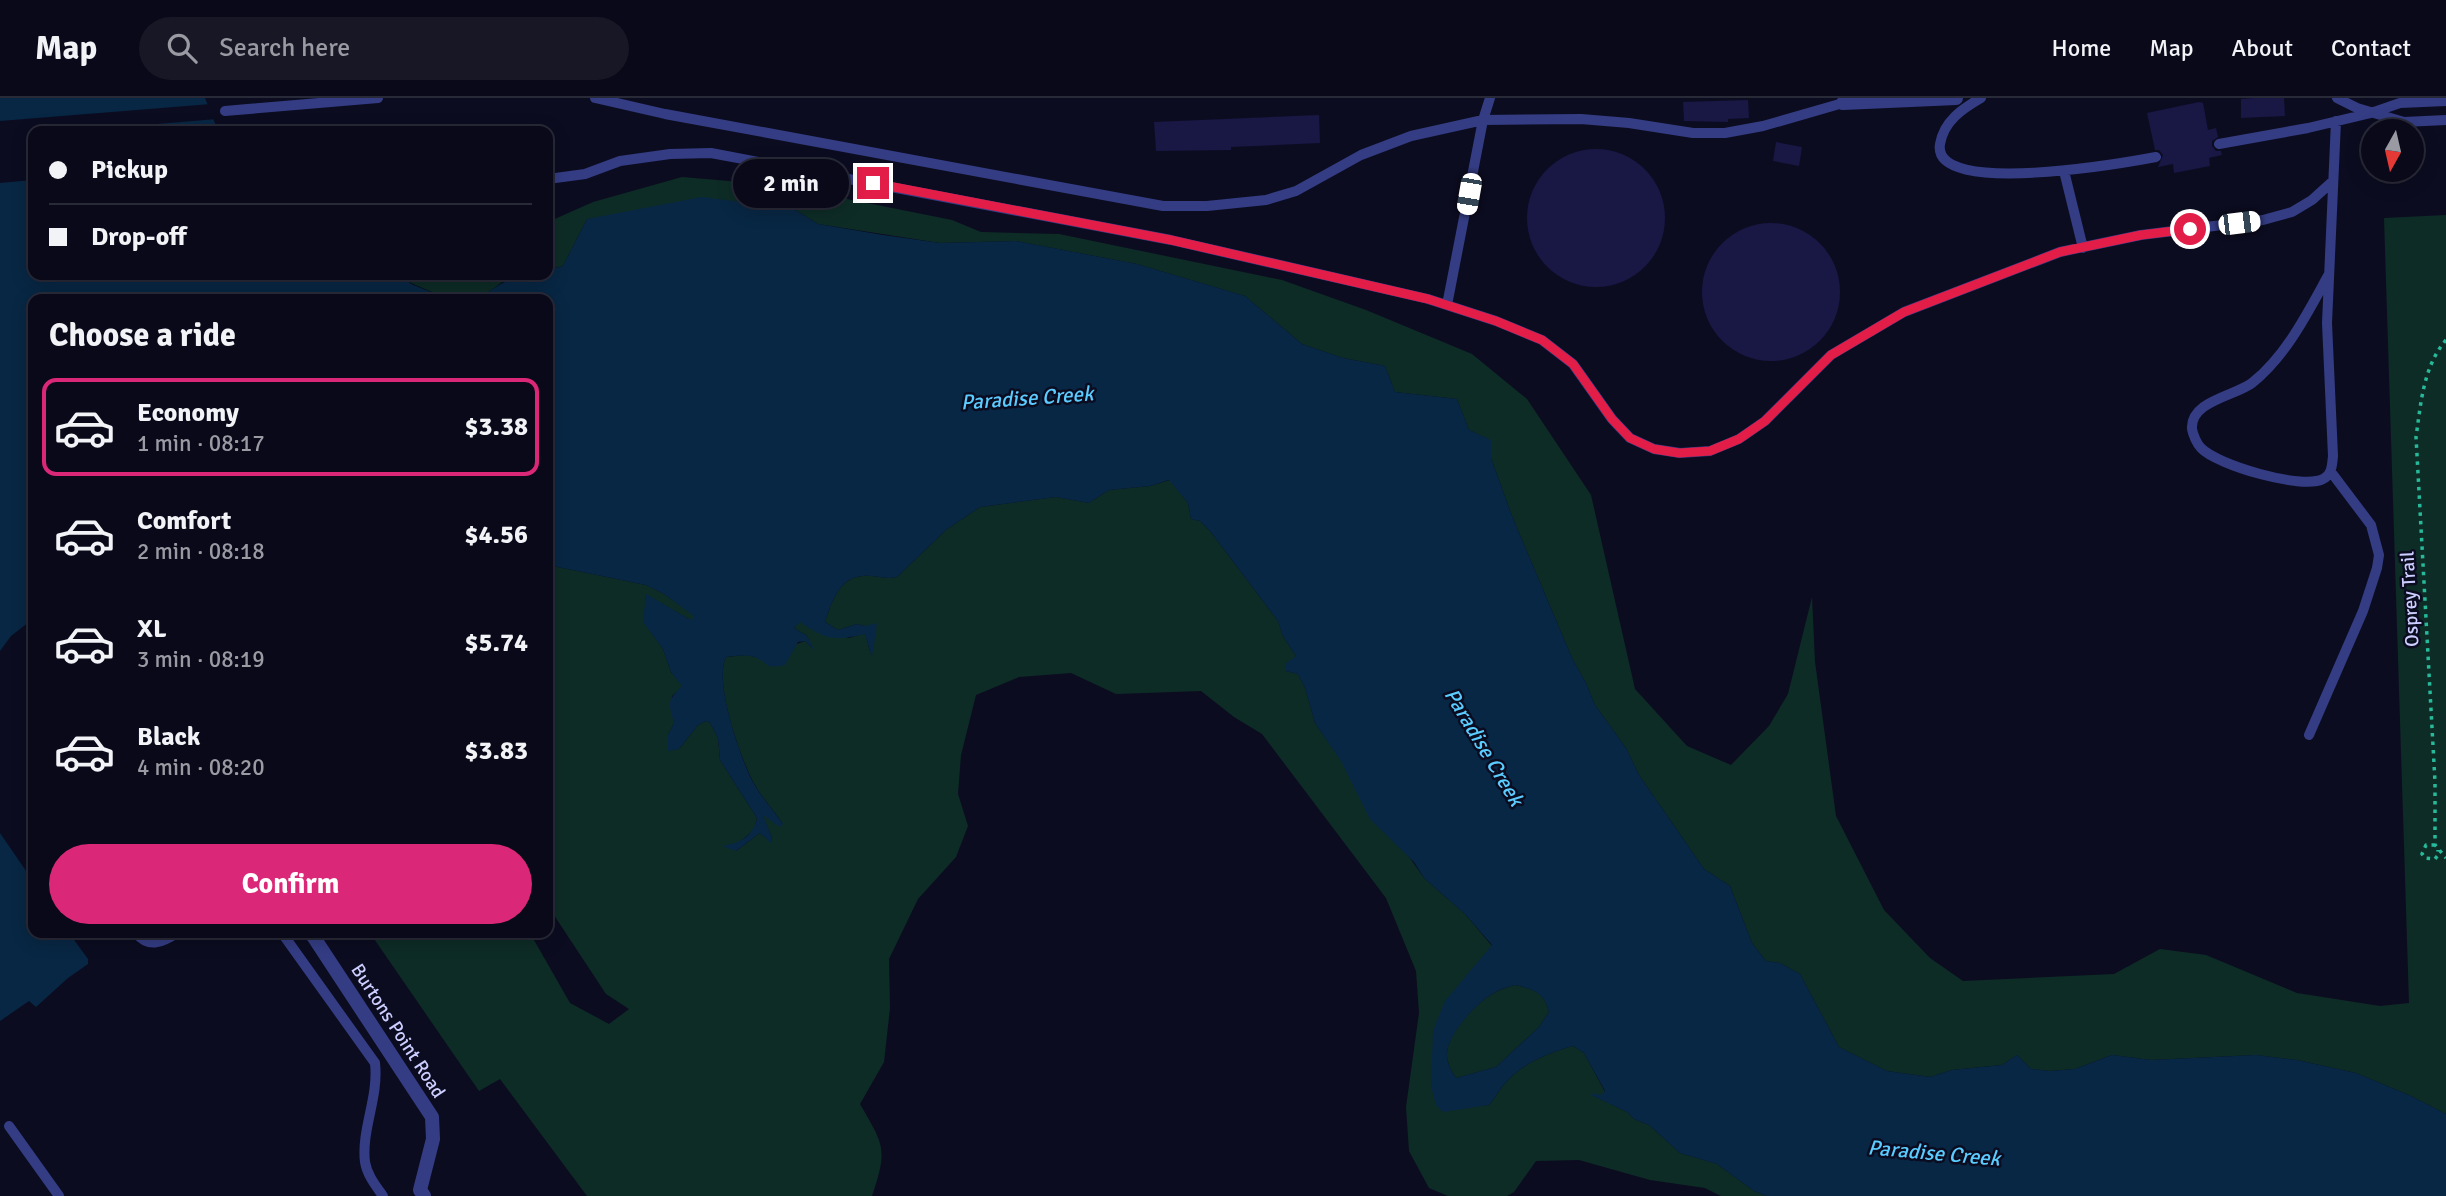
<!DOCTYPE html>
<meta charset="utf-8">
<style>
:root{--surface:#090919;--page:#171726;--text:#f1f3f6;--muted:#999aa2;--line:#292a38;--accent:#db2777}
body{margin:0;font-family:Signika,sans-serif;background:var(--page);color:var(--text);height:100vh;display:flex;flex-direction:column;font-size:26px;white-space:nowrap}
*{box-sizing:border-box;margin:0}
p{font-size:23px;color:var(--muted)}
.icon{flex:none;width:38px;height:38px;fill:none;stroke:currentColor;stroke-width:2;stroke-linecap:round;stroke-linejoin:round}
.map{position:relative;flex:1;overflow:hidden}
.drawer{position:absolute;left:28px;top:196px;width:525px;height:644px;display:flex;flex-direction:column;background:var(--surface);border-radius:14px;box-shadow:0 4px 18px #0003,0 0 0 2px var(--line)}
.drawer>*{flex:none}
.top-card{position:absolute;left:28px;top:28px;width:525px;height:154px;border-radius:14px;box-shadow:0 4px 18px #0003,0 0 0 2px var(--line);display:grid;align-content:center;height:154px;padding:0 21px;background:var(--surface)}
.needle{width:46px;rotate:188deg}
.fabs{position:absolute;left:2361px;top:21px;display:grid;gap:14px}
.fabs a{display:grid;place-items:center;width:63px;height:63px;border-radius:50%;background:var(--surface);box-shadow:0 4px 18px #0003,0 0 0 2px var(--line);font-size:35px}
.end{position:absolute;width:32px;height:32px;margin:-16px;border:9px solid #e11d48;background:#fff;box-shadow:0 0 0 4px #fff}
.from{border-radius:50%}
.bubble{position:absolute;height:49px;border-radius:24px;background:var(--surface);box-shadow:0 4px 18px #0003,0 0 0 2px var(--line);font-size:23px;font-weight:700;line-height:49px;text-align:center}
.car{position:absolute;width:21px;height:42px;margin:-21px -10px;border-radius:9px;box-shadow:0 0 5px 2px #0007;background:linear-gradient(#fff 24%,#345 0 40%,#fff 0 76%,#345 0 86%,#fff 0)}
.top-card b{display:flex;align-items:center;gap:24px;height:66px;font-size:26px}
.top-card b+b{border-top:2px solid var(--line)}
.top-card i{width:18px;height:18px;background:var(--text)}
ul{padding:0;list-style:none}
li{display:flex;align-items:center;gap:21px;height:98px;margin:0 14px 10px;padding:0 7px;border:4px solid transparent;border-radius:14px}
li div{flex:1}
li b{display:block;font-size:26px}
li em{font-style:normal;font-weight:700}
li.on{border-color:var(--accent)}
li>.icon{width:63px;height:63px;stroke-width:1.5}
h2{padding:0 21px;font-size:32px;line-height:84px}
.button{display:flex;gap:14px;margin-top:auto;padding:14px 21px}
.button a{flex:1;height:80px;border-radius:42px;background:var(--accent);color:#fff;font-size:28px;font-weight:700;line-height:80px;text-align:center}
header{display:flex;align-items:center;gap:42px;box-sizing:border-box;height:98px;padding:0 35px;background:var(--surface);border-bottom:2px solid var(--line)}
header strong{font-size:33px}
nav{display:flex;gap:38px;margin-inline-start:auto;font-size:24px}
.search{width:490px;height:63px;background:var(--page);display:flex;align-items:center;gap:18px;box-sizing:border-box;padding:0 24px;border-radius:38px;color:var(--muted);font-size:26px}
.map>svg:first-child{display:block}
.green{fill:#0e2c26}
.water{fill:#082744;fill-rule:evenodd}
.pier{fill:#0c0c21}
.building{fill:#191744}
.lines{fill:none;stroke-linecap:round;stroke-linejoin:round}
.path{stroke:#26b99a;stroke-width:3.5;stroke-dasharray:3.5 5;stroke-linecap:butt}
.lane{stroke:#343d84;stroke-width:10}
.street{stroke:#343d84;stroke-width:14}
.route{stroke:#e11d48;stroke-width:9}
.labels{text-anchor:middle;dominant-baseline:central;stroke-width:5;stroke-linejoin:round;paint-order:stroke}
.street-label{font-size:19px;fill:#ccceff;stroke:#0c0c21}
.water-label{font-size:21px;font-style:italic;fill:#5accff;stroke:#0c0c21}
</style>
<header>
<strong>Map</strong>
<div class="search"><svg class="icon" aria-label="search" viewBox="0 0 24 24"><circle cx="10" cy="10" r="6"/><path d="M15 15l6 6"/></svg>Search here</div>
<nav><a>Home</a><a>Map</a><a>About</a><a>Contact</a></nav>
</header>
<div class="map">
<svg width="2446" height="1098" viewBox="0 0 2446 1098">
<rect width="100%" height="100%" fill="#0c0c21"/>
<path class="green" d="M682,79L777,87L952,122L981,134L1059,136L1282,182L1366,212L1472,256L1527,301L1591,397L1635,591L1687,648L1731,667L1769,628L1788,596L1812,499L1815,564L1836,718L1884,812L1930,860L1963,883L2114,876L2160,851L2206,857L2297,895L2380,908L2409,905L2384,120L2446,117V1016L2411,998L2356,975L2297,962L2256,957L2151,962L2112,957L2075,971L2050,973L2031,971L2017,957L2002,967L1952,972L1930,979L1887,973L1839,949L1800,876L1780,865L1766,863L1752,845L1730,788L1704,771L1639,677L1626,650L1595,607L1586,585L1572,560L1512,418L1491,360L1490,342L1469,332L1457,301L1395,294L1385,268L1343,260L1302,246L1245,198L1137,166L1016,143L940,145L818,126L794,111L587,121L563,168L548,172V124L593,104Z
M402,177H527L505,182L479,201H448L411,185Z
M1170,382L1188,405L1191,421L1200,423L1210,433L1278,523L1283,538L1296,558L1286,573L1298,576L1305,590L1315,625L1424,780L1465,816L1492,848L1472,872L1431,988L1479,1008L1489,1007C1494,1002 1497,995 1502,989C1519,967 1547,955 1573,948L1584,955L1605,994L1601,998L1592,997L1627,1014L1634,1021L1649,1027L1680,1055L1717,1066L1754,1093L1767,1098H1721L1705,1090L1650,1082L1579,1062L1536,1063L1514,1094L1507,1098H1448L1429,1090L1409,1053L1406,1009L1419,915L1416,873L1386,800L1262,636L1234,619L1201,593L1116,596L1071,575L1019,579L976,597L961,657L958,696L968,728L956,759L918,801L889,861L890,910L884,964L860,1006C884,1048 888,1050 872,1098H587L500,981L479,993L370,835H530L570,905L609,926L629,911L606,896L548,808V467L646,487L664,496L694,517V521H689L646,497L644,524L663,551L671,574L683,588L672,598L674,625L668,637V652L679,651L698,627L706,623L710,625L718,640L720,662L757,720L754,732L737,746L736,753L760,735L771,744L772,740L762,716L783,726C772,710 756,693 749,675C738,651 714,583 726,559L747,557L759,560L805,543L812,550L807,538L794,530L800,523L849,540L865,535L871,557L865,528L857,526L838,532L825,524C831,506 839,479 863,478C875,477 885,482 897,479L946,432L980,409L1056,399L1089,405L1109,392L1150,388Z
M1515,887C1533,891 1545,894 1549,914L1539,929L1496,969L1456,980C1451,973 1446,963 1447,954C1449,934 1477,904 1494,895C1501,891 1508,889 1515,887Z"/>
<path class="water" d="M0,0H205L218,33H33V177H402L411,186L448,201H33V521L11,538L0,553Z
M702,99L794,111L818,126L883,137L940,145L1016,143L1137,166L1245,198L1302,246L1343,260L1385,268L1395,294L1457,301L1469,332L1491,342V360L1512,418L1572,560L1586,585L1595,607L1626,650L1639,677L1704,771L1730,788L1752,845L1766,863L1780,865L1800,876L1839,949L1887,973L1930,979L1952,972L2002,967L2017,957L2031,971L2050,973L2075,971L2112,957L2151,962L2256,957L2297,962L2356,975L2411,998L2446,1016V1098H1767L1754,1093L1717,1066L1680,1055L1649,1027L1634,1021L1627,1014L1591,997V995L1601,997L1605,993L1584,955L1573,948C1547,955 1519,967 1502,989C1497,995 1494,1002 1489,1007L1443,1014L1436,1007L1431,988L1433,933L1445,903L1492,847L1465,816L1424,780L1414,764L1370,721L1341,663L1315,625L1305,590L1298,576L1286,573L1285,566L1296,558L1283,538L1278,523L1210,433L1200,423L1191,421L1188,405L1169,382L1150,388L1109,392L1089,405L1056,399L980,409L946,432L897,479C885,482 875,477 863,478C839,479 831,506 825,524L838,532L857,526L865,528L877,525L872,559L865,536C833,543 826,542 800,524L794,530L807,538L815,553L805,543L798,544L785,567C763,571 772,567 757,560C748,556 736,558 726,559C714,582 738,651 749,676C756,693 772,710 783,726L780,729L763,717L772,740L771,745L760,735L736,753L722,748C740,745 753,739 757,720L720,662L718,640L710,625L706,623L698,627L679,651L668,653V637L674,625C668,604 667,603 682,588L671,574L663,551L643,524L646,496L689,521H694V518L664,496L646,487L548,467V201H479C506,181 514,177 548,177V172L563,168L587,121ZM1515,887C1533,891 1545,895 1549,914L1539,929L1496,969L1456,980C1451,973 1446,963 1447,954C1450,934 1477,904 1494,895C1500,891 1508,889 1515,887Z
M0,735L33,783V835H69L88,861V866L68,880L36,909L29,903L0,923Z"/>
<path class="pier" d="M211,6L217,21L133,28V33H33V82L0,85V23Z"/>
<path class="building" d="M2254,0H2284L2285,18L2241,20V1Z
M1748,2L1749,20L1728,21V24L1684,23L1683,4Z
M2199,4L2203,5L2208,32L2216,30L2218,39L2212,43V48L2216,53H2221L2222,57L2209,60L2210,68L2174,75L2173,66L2158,69L2163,57L2159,52H2155L2147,15Z
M1319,17L1320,45L1231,49V52L1156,53L1154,24Z
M1776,44L1802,49L1799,68L1773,63Z
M1527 120a69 69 0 1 1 138 0a69 69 0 1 1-138 0Z
M1702 194a69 69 0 1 1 138 0a69 69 0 1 1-138 0Z"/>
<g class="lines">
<path class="path" d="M2446,242C2423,269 2421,305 2416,339L2435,684V747L2446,760
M2435,747H2426L2422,756L2425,760L2435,761L2438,757V752"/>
<path class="lane" d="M595,0L665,16L1163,108H1207L1266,102L1296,93L1361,57L1411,38L1483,22L1581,21L1629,25L1693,35H1725L1763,28L1843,5
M1981,0C1962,11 1944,23 1940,46C1931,100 2129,64 2156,59
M2337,0L2357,10L2404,24L2446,22
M225,13L378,0
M2219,46L2308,30L2371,15L2400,5L2446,3
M2064,73L2083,150
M548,81L585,76L620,63L670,56L711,55L1171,142L1428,201L1496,223L1542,242L1573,266L1612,321L1630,340L1654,351L1680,355L1710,353L1739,341L1765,323L1831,257L1904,214L2060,154L2141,137L2263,122L2292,114L2312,102L2333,83
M2329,176C2308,214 2287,257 2252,285C2235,298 2190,303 2192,331C2193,337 2197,346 2201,350C2217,367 2302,392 2323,381C2332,377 2332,367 2333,358L2327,225L2336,23
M1447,207L1483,22L1490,0
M2309,637L2363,513L2377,470L2379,457L2371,427L2331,374
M136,835C149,851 163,844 177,835
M282,835L375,965C379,999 361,1032 365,1064C367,1077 376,1088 383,1098
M9,1028L59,1098"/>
<path class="street" d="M1843,5L1956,0
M311,835L432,1019L433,1041L420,1092L424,1098"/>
</g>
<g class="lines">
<path class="route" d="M873,85L1171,142L1428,201L1496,223L1542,242L1573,266L1612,321L1630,340L1654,351L1679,355L1710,353L1739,341L1765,323L1831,257L1904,214L2060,154L2141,137L2190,131"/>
</g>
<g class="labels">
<g class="street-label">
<text transform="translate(2410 501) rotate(-93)">Osprey Trail</text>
<text transform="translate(398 933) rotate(57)">Burtons Point Road</text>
</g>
<g class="water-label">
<text transform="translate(1027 300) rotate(-4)">Paradise Creek</text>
<text transform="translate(1484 649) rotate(59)">Paradise Creek</text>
<text transform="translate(1934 1055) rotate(5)">Paradise Creek</text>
</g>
</g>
</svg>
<div class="fabs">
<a><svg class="needle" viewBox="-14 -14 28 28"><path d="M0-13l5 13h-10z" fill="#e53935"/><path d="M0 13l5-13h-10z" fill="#999aa2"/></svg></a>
</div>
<i class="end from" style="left:2190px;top:131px"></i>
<i class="end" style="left:873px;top:85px"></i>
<div class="bubble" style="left:733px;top:61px;width:116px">2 min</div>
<i class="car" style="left:1469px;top:96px;rotate:190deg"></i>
<i class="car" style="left:2239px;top:125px;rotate:83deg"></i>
<div class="top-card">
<b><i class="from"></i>Pickup</b>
<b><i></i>Drop-off</b>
</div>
<section class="drawer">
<h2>Choose a ride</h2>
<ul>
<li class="on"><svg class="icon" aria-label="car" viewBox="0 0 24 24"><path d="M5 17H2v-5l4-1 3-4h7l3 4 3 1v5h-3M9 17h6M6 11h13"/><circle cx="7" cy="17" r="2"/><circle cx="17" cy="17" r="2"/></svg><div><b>Economy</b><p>1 min · 08:17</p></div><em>$3.38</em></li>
<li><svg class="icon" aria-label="car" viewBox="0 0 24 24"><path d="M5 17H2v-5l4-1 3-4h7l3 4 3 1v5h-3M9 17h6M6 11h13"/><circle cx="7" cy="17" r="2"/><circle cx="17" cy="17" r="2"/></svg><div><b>Comfort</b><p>2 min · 08:18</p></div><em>$4.56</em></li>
<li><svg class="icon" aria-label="car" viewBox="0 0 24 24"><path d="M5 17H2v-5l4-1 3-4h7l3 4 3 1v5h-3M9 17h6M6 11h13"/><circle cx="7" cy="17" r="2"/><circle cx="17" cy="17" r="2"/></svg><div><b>XL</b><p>3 min · 08:19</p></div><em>$5.74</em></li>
<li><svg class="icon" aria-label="car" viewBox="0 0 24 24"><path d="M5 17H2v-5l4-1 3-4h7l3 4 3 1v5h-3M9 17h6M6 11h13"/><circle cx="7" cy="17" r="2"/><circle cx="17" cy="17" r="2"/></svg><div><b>Black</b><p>4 min · 08:20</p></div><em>$3.83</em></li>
</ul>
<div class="button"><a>Confirm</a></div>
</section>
</div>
